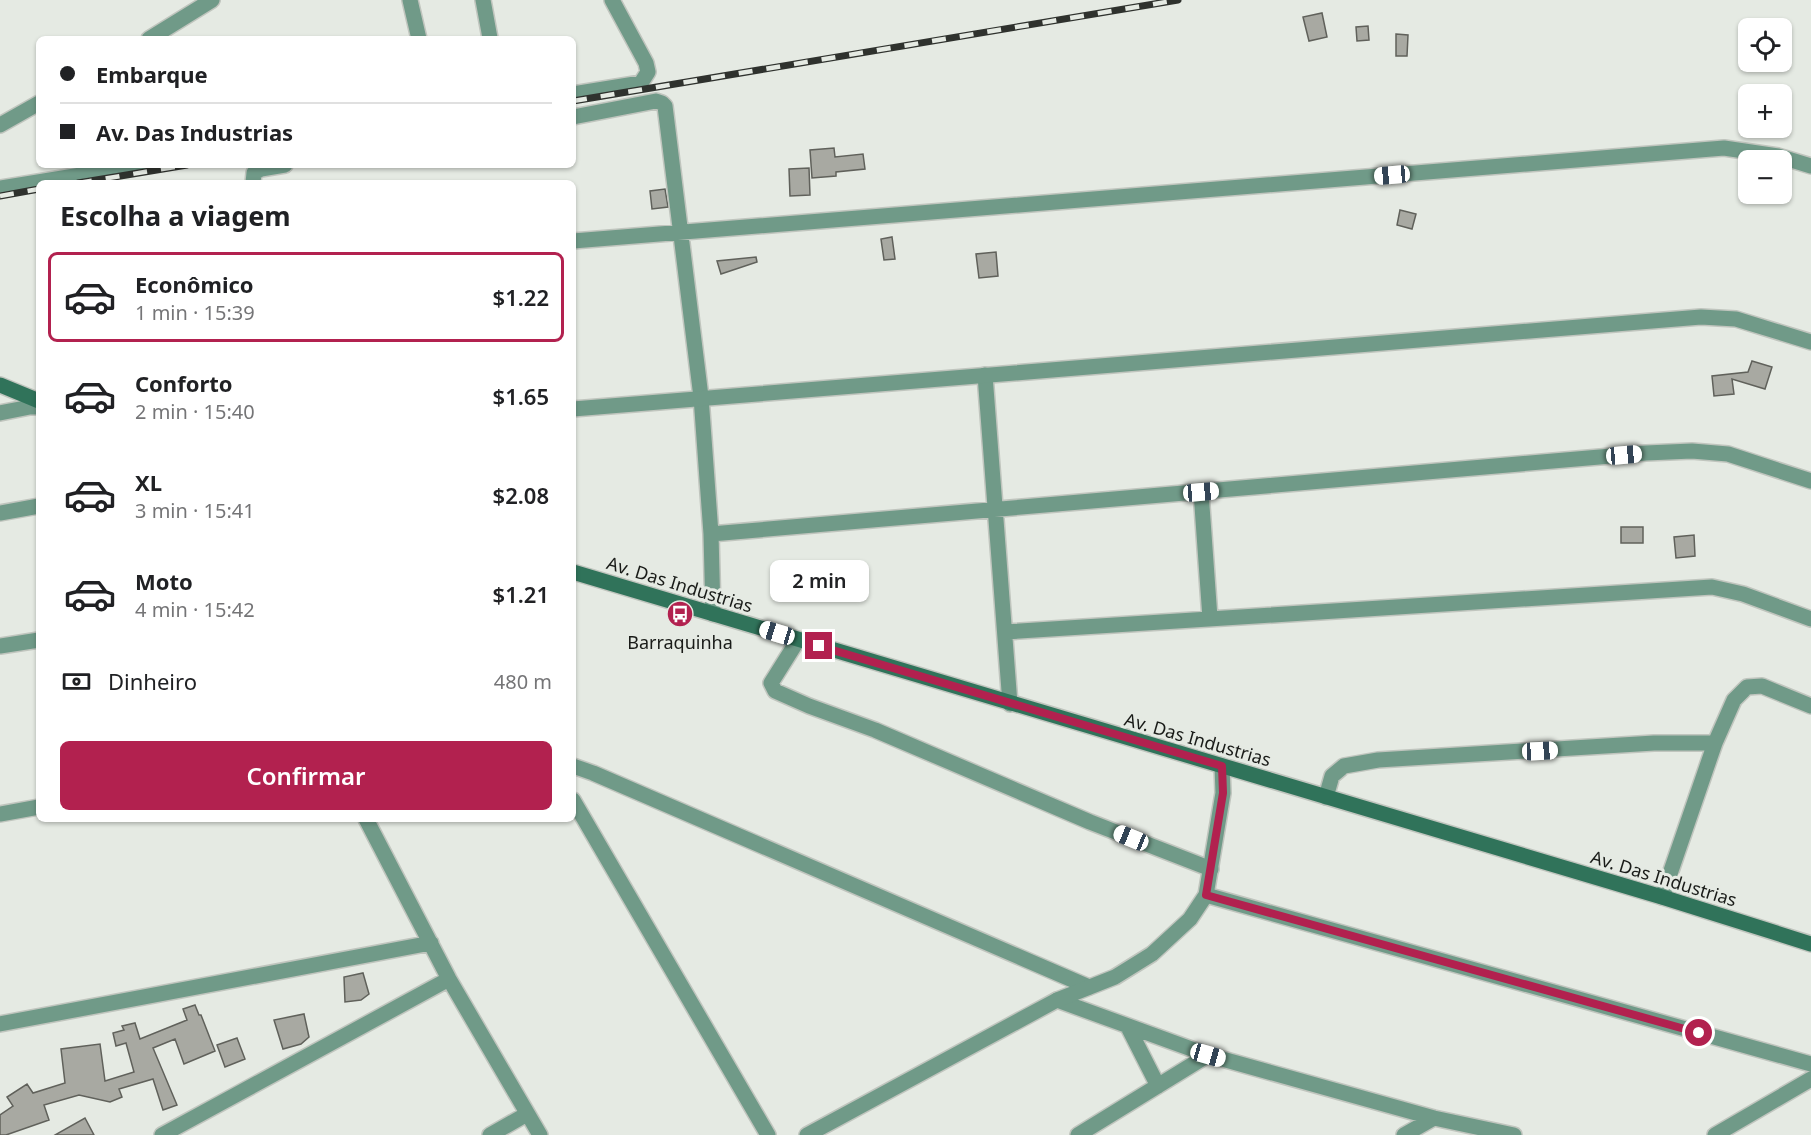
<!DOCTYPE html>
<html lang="pt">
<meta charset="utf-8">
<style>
:root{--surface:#fff;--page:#f6f6f6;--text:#202124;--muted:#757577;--line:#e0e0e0;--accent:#b2214f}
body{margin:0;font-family:"Noto Sans",sans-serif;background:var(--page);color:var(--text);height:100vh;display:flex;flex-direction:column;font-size:22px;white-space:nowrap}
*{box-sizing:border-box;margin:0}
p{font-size:20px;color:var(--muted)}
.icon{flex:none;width:33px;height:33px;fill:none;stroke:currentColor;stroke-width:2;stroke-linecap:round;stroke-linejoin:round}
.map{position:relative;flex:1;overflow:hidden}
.drawer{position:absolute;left:36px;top:180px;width:540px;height:642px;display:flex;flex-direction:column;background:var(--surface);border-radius:9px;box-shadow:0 2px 4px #0004}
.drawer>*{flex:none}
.guide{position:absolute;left:36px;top:36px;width:540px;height:132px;border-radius:9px;box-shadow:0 2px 4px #0004;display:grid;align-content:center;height:132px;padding:0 24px;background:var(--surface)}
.buttons{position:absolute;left:1738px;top:18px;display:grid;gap:12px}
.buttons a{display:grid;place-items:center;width:54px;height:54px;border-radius:9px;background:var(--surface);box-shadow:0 2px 4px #0004;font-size:30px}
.end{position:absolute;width:27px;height:27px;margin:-14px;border:8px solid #b2214f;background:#fff;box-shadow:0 0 0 3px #fff}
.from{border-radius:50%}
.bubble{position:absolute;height:42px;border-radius:9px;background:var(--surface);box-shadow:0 2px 4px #0004;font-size:20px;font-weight:600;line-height:42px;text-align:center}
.car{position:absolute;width:18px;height:36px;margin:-18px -9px;border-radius:8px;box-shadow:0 0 4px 2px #0007;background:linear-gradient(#fff 24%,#345 0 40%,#fff 0 76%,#345 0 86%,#fff 0)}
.guide b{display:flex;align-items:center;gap:21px;height:57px;font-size:22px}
.guide b+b{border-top:2px solid var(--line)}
.guide i{width:15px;height:15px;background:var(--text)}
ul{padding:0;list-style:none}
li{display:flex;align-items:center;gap:18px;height:90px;margin:0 12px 9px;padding:0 12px;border:3px solid transparent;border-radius:9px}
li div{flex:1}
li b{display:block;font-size:22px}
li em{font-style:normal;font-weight:600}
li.active{border-color:var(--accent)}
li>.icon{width:54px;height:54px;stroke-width:1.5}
h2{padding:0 24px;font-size:27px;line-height:72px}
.pay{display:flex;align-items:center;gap:15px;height:66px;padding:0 24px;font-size:22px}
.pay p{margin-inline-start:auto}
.action{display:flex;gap:12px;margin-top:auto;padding:12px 24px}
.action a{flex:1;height:69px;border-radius:9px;background:var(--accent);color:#fff;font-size:24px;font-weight:600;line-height:69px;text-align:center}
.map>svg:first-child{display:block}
.building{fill:#a8a9a2;stroke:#60615b;stroke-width:1.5}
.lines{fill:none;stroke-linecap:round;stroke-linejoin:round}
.minor-casing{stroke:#c0c5be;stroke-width:18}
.tertiary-casing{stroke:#c0c5be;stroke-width:18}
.secondary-casing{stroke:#c0c5be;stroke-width:18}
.minor{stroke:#709a88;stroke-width:15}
.tertiary{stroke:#709a88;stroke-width:15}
.secondary{stroke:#30735a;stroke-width:15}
.rail-casing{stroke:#2f322e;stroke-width:7}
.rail{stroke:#e5eae3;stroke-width:4.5;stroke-dasharray:14;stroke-linecap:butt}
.route{stroke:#b2214f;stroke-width:8}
.labels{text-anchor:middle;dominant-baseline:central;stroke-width:6;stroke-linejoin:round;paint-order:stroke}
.street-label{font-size:18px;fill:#191b18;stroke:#e5eae3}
.poi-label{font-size:18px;fill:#191b18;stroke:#e5eae3}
</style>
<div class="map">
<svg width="1811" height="1135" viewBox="0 0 1811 1135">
<rect width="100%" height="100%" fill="#e5eae3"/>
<path class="building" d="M1322,13L1327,37L1309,41L1303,17Z
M1368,26L1369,40L1357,41L1356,27Z
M1396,34L1408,35L1407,56H1396Z
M834,148L835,157L863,154L865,169L836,172V176L812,178L810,150Z
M809,168L810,195L790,196L789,169Z
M665,189L668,207L652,209L650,191Z
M1400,210L1416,214L1412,229L1397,225Z
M892,237L895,259L884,260L881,239Z
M996,252L998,276L979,278L976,254Z
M756,257L757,262L721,274L717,261Z
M1752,361L1772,367L1765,389L1732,379L1734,394L1714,396L1712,376L1748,372Z
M1621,527H1643V543H1621Z
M1694,535L1695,556L1676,558L1674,537Z
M363,973L369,994L361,1000L345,1002L344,977Z
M195,1005L199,1015H201L215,1051L184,1064L175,1039L153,1048L177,1105L163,1110L153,1079L119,1089L122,1097L110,1102L79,1095L44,1105L49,1120L6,1135H0V1115L13,1106L7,1097L27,1084L33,1093L65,1083L61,1049L100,1044L105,1081L134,1072L126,1043L116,1046L113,1033L124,1030L122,1026L135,1023L140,1039L187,1020L183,1009Z
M304,1014L309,1037L301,1044L283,1049L274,1020Z
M237,1038L245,1059L225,1067L217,1045Z
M85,1118L94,1135H55Z"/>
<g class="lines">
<defs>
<path id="minor" d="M410,0L419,39
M483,0L490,38
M149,39L212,0
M573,94L641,83L648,72L646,63L612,0
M573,117L656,101L662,103L665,106L701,397L711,534L713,614
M0,125L39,103
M253,183L254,173L261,169L285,165
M0,188L142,165
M573,241L1724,148L1778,156L1811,166
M985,375L1010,704
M1201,492L1210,618
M0,513L39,506
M711,534L1646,453L1692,451L1728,454L1811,481
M1005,632L1712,587L1743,594L1811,619
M798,640L771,683L775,691L809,706L875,730L1090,822L1211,869
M0,646L39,640
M573,766L593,773L1089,987
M1326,797L1332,776L1344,766L1378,760L1654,743H1715
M0,814L39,807
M366,819L449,979L540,1135
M1206,895L1811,1064
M1662,897L1715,743L1734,700L1747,687L1762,686L1811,706
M1057,1000L1208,1055L1434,1118L1514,1135
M0,1024L431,943
M1128,1027L1158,1086
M162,1135L449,979
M490,1135L527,1114
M1078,1135L1208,1055
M1404,1135L1434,1118
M1715,1135L1811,1079"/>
<path id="tertiary" d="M573,409L1701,317L1736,319L1811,342
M0,413L30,407H39
M573,800L768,1135
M807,1135L1057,1000L1115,977L1152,954L1190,919L1206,895L1223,793L1222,766"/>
<path id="secondary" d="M0,385L39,401
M573,572L1662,897L1811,944"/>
</defs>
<use href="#minor" class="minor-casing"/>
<use href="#tertiary" class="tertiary-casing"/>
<use href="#secondary" class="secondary-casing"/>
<use href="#minor" class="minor"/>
<use href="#tertiary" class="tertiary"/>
<use href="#secondary" class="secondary"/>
<defs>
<path id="rail" d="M573,101L1178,0
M78,183L187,165
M0,196L39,189"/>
</defs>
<use href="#rail" class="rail-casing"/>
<use href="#rail" class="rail"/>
</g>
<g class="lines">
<path class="route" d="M819,646L1222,766L1223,793L1206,895L1699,1033"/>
</g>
<defs>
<symbol id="bus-disc" viewBox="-11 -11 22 22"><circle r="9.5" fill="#b2214f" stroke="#e5eae3"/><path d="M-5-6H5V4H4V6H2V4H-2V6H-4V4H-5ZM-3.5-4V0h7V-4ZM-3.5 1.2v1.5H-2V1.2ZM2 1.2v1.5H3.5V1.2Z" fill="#fff"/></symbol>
</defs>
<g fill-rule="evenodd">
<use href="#bus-disc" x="665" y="599" width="30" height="30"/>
</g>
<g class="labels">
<g class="street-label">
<text transform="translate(680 584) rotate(17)">Av. Das Industrias</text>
<text transform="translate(1198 739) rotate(16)">Av. Das Industrias</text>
<text transform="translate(1664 878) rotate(17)">Av. Das Industrias</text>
</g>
<g class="poi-label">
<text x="680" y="642">Barraquinha</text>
</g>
</g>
</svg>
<div class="buttons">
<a><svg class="icon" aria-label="locate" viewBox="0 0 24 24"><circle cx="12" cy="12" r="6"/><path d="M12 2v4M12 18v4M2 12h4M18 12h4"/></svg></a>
<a>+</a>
<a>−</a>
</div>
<i class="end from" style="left:1699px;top:1033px"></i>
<i class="end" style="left:819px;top:646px"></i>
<div class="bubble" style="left:770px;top:560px;width:99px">2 min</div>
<i class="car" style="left:1392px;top:175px;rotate:265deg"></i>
<i class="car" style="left:1624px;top:455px;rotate:85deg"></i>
<i class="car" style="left:1201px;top:492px;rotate:85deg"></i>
<i class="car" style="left:777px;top:633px;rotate:287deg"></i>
<i class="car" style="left:1540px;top:751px;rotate:87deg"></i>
<i class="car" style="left:1131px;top:838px;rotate:292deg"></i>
<i class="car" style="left:1208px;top:1055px;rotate:106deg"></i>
<div class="guide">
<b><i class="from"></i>Embarque</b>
<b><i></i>Av. Das Industrias</b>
</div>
<section class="drawer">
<h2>Escolha a viagem</h2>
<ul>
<li class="active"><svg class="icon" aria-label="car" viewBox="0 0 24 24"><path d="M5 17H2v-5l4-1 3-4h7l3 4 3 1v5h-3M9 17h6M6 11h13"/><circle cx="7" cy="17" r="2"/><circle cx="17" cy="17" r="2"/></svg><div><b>Econômico</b><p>1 min · 15:39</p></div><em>$1.22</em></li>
<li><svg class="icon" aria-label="car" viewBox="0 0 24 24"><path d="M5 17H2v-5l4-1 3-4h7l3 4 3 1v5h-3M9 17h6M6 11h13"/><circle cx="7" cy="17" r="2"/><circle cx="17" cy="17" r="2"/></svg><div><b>Conforto</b><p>2 min · 15:40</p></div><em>$1.65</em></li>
<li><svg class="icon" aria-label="car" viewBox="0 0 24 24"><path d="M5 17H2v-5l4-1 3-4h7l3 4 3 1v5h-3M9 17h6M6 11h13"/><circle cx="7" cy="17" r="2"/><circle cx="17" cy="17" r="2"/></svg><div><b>XL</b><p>3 min · 15:41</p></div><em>$2.08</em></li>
<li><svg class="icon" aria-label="car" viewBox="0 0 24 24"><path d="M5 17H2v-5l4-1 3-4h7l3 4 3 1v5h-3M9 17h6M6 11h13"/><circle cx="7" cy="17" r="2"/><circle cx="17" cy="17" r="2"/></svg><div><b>Moto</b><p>4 min · 15:42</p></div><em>$1.21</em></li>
</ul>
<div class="pay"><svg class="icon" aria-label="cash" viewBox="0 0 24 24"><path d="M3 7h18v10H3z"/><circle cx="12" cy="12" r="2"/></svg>Dinheiro<p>480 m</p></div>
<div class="action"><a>Confirmar</a></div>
</section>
</div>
